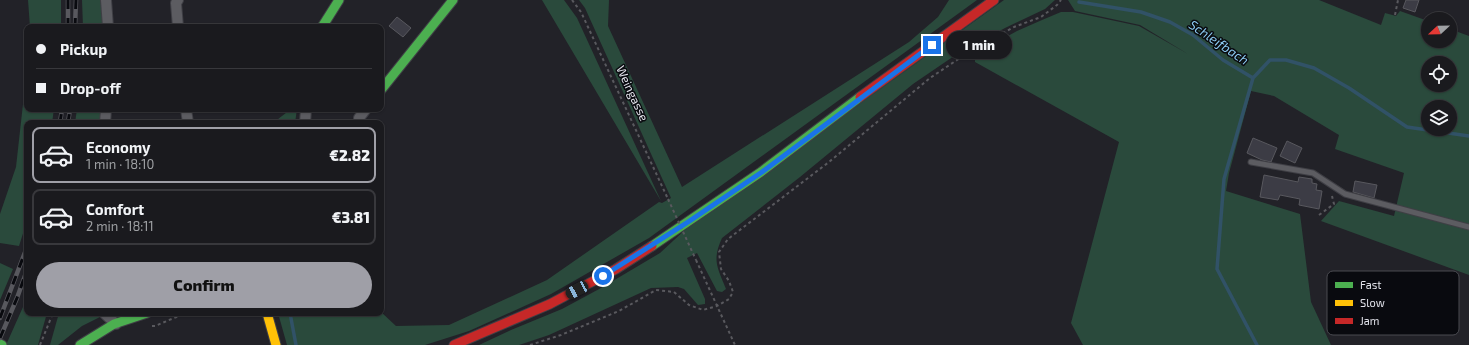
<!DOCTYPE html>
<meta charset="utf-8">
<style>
:root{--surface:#1a1a1e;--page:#27272b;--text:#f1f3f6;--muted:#9fa1a4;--line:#38383c;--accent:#9f9fa7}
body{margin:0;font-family:"Exo 2",sans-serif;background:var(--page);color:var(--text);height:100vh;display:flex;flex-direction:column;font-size:15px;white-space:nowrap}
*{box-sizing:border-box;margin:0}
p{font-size:13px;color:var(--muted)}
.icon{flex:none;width:22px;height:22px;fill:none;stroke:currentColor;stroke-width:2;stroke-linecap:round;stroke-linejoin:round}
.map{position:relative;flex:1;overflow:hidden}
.sheet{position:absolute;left:24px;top:120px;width:360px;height:196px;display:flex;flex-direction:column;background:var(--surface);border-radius:8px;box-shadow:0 1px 3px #0004,0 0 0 1px var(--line)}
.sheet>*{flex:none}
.top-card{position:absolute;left:24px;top:24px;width:360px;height:88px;border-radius:8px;box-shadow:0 1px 3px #0004,0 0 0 1px var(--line);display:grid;align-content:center;height:88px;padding:0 12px;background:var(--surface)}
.needle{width:26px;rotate:248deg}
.buttons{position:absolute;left:1421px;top:12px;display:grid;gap:8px}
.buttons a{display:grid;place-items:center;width:36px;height:36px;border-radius:50%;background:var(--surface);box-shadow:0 1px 3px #0004,0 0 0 1px var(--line);font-size:20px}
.end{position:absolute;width:18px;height:18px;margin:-9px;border:5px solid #1a73e8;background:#fff;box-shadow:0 0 0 2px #fff}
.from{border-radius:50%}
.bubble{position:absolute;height:28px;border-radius:14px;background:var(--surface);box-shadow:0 1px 3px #0004,0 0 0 1px var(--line);font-size:13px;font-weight:800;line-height:28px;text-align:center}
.car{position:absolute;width:12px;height:24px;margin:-12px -6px;border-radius:5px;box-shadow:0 0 3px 1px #0007;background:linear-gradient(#222 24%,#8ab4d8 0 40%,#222 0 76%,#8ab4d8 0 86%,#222 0)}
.top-card b{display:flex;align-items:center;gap:14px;height:38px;font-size:15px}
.top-card b+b{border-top:1px solid var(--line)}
.top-card i{width:10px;height:10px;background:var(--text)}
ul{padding:7px 0 0;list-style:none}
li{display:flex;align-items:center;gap:12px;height:56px;margin:0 8px 6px;padding:0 4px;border:2px solid var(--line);border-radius:8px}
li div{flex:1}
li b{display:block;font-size:15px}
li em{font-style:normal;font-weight:800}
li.active{border-color:var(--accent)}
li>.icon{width:36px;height:36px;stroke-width:1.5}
.button{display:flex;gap:8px;margin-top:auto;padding:8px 12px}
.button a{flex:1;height:46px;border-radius:24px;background:var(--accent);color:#111;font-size:16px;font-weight:800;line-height:46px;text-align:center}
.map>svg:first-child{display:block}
.green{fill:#2a4a3c;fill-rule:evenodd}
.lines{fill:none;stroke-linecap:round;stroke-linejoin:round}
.stream{stroke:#315267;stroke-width:3.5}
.building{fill:#3c3c45;stroke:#58585e}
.lane-casing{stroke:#3f3f45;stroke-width:7}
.street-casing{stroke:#3f3f45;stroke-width:12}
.fast-casing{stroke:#3f3f45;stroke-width:11}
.slow-casing{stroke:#3f3f45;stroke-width:11}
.jam-casing{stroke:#3f3f45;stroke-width:11}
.path{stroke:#59595e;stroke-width:2;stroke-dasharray:3 3;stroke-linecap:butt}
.lane{stroke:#5c5c61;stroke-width:5}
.street{stroke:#5c5c61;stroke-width:10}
.fast{stroke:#4caf50;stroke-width:9}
.slow{stroke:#ffc107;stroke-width:9}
.jam{stroke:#c62828;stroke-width:9}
.rail-casing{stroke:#58585e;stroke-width:4.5}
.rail{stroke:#090a0f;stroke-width:3;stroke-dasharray:9;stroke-linecap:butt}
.path-bridge{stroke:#59595e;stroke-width:2;stroke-dasharray:3 3;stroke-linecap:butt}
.route{stroke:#1a73e8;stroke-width:5}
.labels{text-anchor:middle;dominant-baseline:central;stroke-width:3;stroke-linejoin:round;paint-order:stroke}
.street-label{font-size:12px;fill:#e2e3eb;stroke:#090a0f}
.water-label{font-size:13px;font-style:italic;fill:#8bcaf1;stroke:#090a0f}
.key{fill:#090a0f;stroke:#4a4b51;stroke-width:1}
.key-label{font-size:11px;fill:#e2e3eb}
</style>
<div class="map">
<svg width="1469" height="345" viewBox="0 0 1469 345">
<rect width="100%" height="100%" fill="#222228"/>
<path class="green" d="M28,0H61V27H30Z
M82,0H103V27H83Z
M542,0H564L577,18L661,201Z
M579,0H609L608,26L682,187L909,42L938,17L949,0H977L649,238L551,294L469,331L425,345H287L278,313H381V312L396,326L449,325L547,280L659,202L662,203L671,198L585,8Z
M1004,0H1055L1045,9L1005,28L957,54L913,84L800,177L722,238C712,260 717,267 726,289L722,292L717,291L697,253L687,258L705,299V304L698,305L684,289L678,287L651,288L549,335L519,345H479L511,330L562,309L601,288L660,253L687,228Z
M1068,0H1319L1381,25L1385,13L1396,16L1400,11L1428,21V41H1450V29L1469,36V275L1321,221L1339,201L1394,216L1404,173L1335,149L1339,135L1274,96L1251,91L1229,173L1226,191L1300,214L1311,302L1331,345H1083L1071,323L1119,142L975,62V54L1017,31L1042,20L1061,12H1073L1139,26L1188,54L1140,25L1075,11ZM1428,63H1450V85H1428ZM1428,107H1450V129H1428Z
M27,68V109H54L52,123H27V221L19,246L0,243V214L16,167Z
M77,109H102L101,123H75Z
M291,109H297L295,123H273Z
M0,263L13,269L0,300Z
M27,298V313H47L38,345H6Z
M59,313H96L100,317L82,326L58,345H50Z"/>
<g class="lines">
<path class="stream" d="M1079,2L1141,12L1170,22L1193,35L1223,60L1253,78L1270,60H1286L1314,68L1349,88L1407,127L1469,136
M1253,78L1224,179L1217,269L1257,345
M290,313L296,345"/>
</g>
<path class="building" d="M1406,0H1419L1415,12L1403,8Z
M397,17L411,28L403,37L389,26Z
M1253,138L1277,148L1271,162L1262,160L1247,153Z
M1287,141L1302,148L1295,163L1280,156Z
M1264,175L1298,182L1299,177L1312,179V183L1317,184L1316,190L1322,191L1319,209L1299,205L1300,199L1280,195L1278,200L1260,197Z
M1355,181L1377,185L1374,198L1353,192Z"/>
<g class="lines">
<defs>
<path id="lane" d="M1251,162L1313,173L1345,194L1469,227"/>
<path id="street" d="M106,0L108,27
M178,0L176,3L178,27
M186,109L188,123
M359,118L366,109
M105,123L106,109
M305,123L306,109
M104,313L116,324"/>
<path id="fast" d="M322,27L339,0
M381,90L453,0
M652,246L761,172L860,97
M0,344L2,345
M80,345L114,324L147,313"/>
<path id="slow" d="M267,313L276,345"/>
<path id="jam" d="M860,97L994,0
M454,345L550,304L616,269L652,246"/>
</defs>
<use href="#lane" class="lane-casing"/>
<use href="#street" class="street-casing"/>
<use href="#fast" class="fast-casing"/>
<use href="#slow" class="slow-casing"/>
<use href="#jam" class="jam-casing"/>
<path class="path" d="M572,0L581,12L668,199
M1395,15L1398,0
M1319,215L1334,204L1332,196
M696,260L735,345
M152,326H155L186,313
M40,345L53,313
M530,345L561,335L619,311L656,290L674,292L689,305L703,310L717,306L729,299L733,292L729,281L721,269L719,252L728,239L829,162L930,78L960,58L1014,27L1041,17L1057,5L1061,0"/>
<use href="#lane" class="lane"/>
<use href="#street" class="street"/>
<use href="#fast" class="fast"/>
<use href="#slow" class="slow"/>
<use href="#jam" class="jam"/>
<defs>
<path id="rail" d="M68,0V27
M75,27L76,0
M60,123L62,109
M68,123L70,109
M0,318L27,247
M0,338L17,298L27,270"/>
</defs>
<use href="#rail" class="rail-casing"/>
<use href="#rail" class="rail"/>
<path class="path-bridge" d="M668,199L696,260"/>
</g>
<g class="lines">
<path class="route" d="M603,276L688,222L762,172L932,45"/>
</g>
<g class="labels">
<g class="street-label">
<text transform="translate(633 93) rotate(65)">Weingasse</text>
</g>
<g class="water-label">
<text transform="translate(1219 42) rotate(34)">Schleifbach</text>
</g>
</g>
<rect x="1327" y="271" width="132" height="64" rx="6" class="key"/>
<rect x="1335" y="282" width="18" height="6" fill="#4caf50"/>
<rect x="1335" y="300" width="18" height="6" fill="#ffc107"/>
<rect x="1335" y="318" width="18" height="6" fill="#c62828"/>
<g class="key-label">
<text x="1360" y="289">Fast</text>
<text x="1360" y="307">Slow</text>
<text x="1360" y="325">Jam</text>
</g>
</svg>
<div class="buttons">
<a><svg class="needle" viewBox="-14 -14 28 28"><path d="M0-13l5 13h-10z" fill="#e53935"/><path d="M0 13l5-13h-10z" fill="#9fa1a4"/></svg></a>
<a><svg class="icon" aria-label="locate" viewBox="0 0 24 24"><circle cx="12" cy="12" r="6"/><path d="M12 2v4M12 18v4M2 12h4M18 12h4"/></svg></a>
<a><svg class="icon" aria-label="layers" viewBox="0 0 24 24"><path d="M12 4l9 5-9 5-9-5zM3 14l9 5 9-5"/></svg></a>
</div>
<i class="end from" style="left:603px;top:276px"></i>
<i class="end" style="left:932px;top:45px"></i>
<div class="bubble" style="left:946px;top:31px;width:66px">1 min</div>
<i class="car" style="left:577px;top:290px;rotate:242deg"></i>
<div class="top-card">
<b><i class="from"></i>Pickup</b>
<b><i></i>Drop-off</b>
</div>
<section class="sheet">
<ul>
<li class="active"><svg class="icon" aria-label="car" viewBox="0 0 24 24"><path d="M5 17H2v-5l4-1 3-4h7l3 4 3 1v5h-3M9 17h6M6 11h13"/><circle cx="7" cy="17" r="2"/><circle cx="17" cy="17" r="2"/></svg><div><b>Economy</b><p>1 min · 18:10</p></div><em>€2.82</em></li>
<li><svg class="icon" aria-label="car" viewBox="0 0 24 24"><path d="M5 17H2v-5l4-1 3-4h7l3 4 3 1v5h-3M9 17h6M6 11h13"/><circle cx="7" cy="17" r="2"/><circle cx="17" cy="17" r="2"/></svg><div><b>Comfort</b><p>2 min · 18:11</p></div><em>€3.81</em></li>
</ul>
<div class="button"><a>Confirm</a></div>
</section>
</div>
